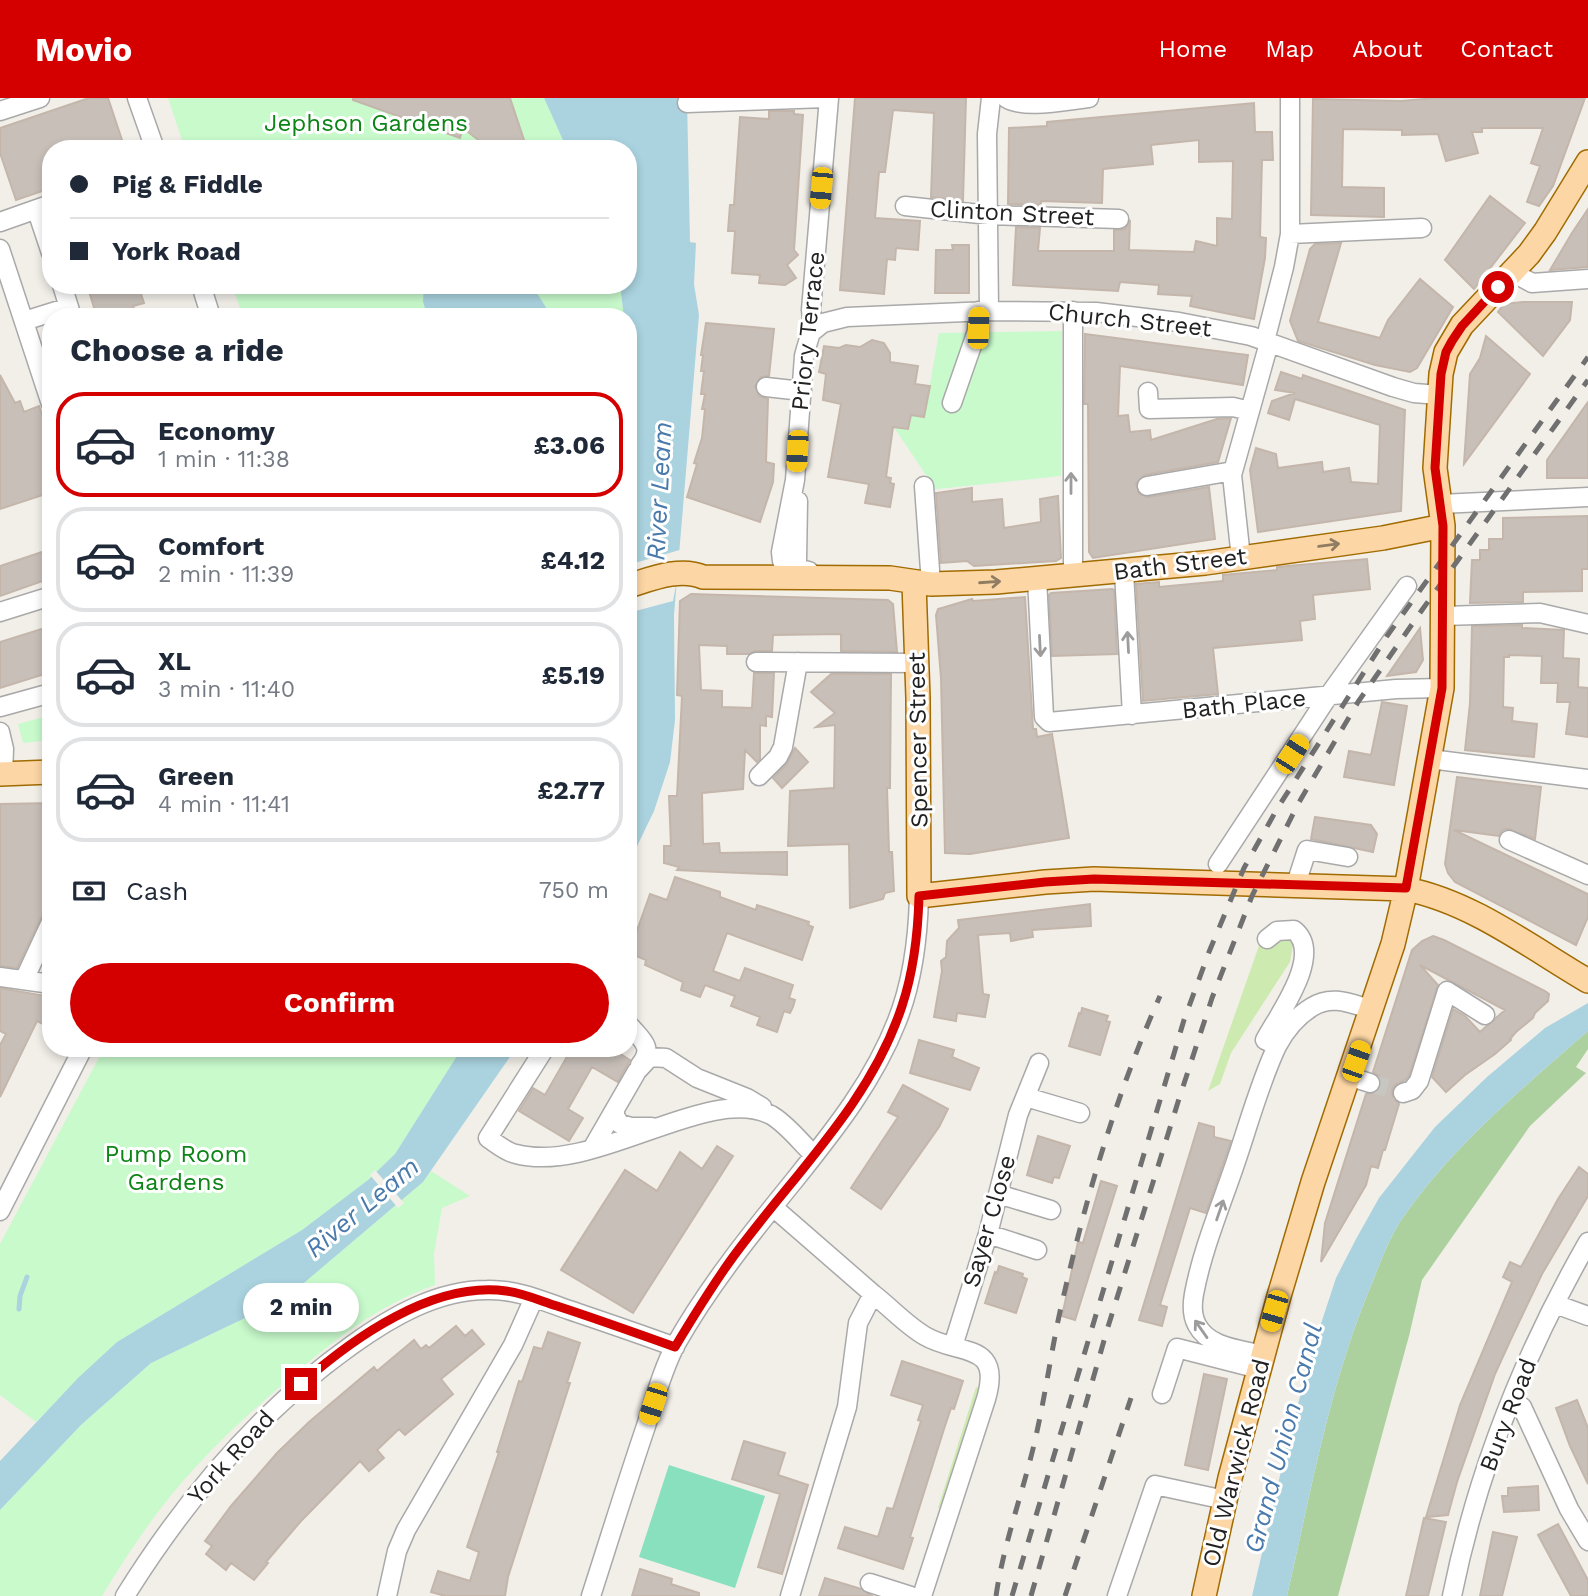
<!DOCTYPE html>
<meta charset="utf-8">
<style>
:root{--surface:#fff;--page:#f2f2f3;--text:#1f2937;--muted:#747a83;--line:#e0e1e3;--accent:#d40000}
body{margin:0;font-family:"Work Sans",sans-serif;background:var(--page);color:var(--text);height:100vh;display:flex;flex-direction:column;font-size:26px;white-space:nowrap}
*{box-sizing:border-box;margin:0}
p{font-size:23px;color:var(--muted)}
.icon{flex:none;width:38px;height:38px;fill:none;stroke:currentColor;stroke-width:2;stroke-linecap:round;stroke-linejoin:round}
.map{position:relative;flex:1;overflow:hidden}
.panel{position:absolute;left:42px;top:210px;width:595px;height:749px;display:flex;flex-direction:column;background:var(--surface);border-radius:28px;box-shadow:0 4px 10px #0003}
.panel>*{flex:none}
.top-card{position:absolute;left:42px;top:42px;width:595px;height:154px;border-radius:28px;box-shadow:0 4px 10px #0003;display:grid;align-content:center;height:154px;padding:0 28px;background:var(--surface)}
.end{position:absolute;width:32px;height:32px;margin:-16px;border:9px solid #d40000;background:#fff;box-shadow:0 0 0 4px #fff}
.from{border-radius:50%}
.bubble{position:absolute;height:49px;border-radius:24px;background:var(--surface);box-shadow:0 4px 10px #0003;font-size:23px;font-weight:700;line-height:49px;text-align:center}
.car{position:absolute;width:21px;height:42px;margin:-21px -10px;border-radius:9px;box-shadow:0 0 5px 2px #0007;background:linear-gradient(#f5c518 24%,#345 0 40%,#f5c518 0 76%,#345 0 86%,#f5c518 0)}
.top-card b{display:flex;align-items:center;gap:24px;height:66px;font-size:26px}
.top-card b+b{border-top:2px solid var(--line)}
.top-card i{width:18px;height:18px;background:var(--text)}
ul{padding:0;list-style:none}
li{display:flex;align-items:center;gap:21px;height:105px;margin:0 14px 10px;padding:0 14px;border:4px solid var(--line);border-radius:28px}
li div{flex:1}
li b{display:block;font-size:26px}
li em{font-style:normal;font-weight:700}
li.active{border-color:var(--accent)}
li>.icon{width:63px;height:63px;stroke-width:1.5}
h2{padding:0 28px;font-size:32px;line-height:84px}
.pay{display:flex;align-items:center;gap:18px;height:77px;padding:0 28px;font-size:26px}
.pay p{margin-inline-start:auto}
.primary-button{display:flex;gap:14px;margin-top:auto;padding:14px 28px}
.primary-button a{flex:1;height:80px;border-radius:42px;background:var(--accent);color:#fff;font-size:28px;font-weight:700;line-height:80px;text-align:center}
header{display:flex;align-items:center;gap:42px;box-sizing:border-box;height:98px;padding:0 35px;background:var(--accent);color:#fff}
header strong{font-size:33px}
nav{display:flex;gap:38px;margin-inline-start:auto;font-size:24px}
.map>svg:first-child{display:block}
.grass{fill:#cdebb0}
.forest{fill:#add19e}
.park{fill:#c8facc}
.pitch{fill:#88e0be}
.water{fill:#aad3df}
.pier{fill:#f2efe9}
.lines{fill:none;stroke-linecap:round;stroke-linejoin:round}
.stream{stroke:#aad3df;stroke-width:5}
.building{fill:#c7bfb8;stroke:#c4b6ab;stroke-width:2}
.minor-tunnel{stroke:#c8c6c1;stroke-width:18;stroke-dasharray:18 9;stroke-linecap:butt}
.minor-casing{stroke:#a9a9a9;stroke-width:21}
.major-casing{stroke:#a06b00;stroke-width:26}
.minor{stroke:#fff;stroke-width:18}
.major{stroke:#fcd6a4;stroke-width:23}
.rail{stroke:#707070;stroke-width:5;stroke-dasharray:14 14;stroke-linecap:butt}
.oneway{stroke:#9c9c9c}
.oneway2{stroke:#8f7c63}
.route{stroke:#d40000;stroke-width:9}
.labels{text-anchor:middle;dominant-baseline:central;stroke-width:6;stroke-linejoin:round;paint-order:stroke}
.park-label{font-size:24px;fill:#0c8416;stroke:#fff}
.street-label{font-size:24px;fill:#222;stroke:#fff}
.water-label{font-size:26px;font-style:italic;fill:#4a7aab;stroke:#fff}
</style>
<header>
<strong>Movio</strong>
<nav><a>Home</a><a>Map</a><a>About</a><a>Contact</a></nav>
</header>
<div class="map">
<svg width="1588" height="1498" viewBox="0 0 1588 1498">
<rect width="100%" height="100%" fill="#f2efe9"/>
<path class="grass" d="M1286,836L1293,847L1290,864L1231,955L1220,986L1208,993L1262,839Z
M976,1289L981,1291L943,1411L938,1410Z"/>
<path class="forest" d="M1588,933V951L1576,969L1586,975L1530,1028L1422,1182L1409,1238L1338,1498H1287C1311,1394 1329,1289 1370,1190C1380,1166 1389,1139 1404,1118C1453,1048 1524,989 1588,933Z"/>
<path class="park" d="M168,0H544L567,51H185Z
M232,187H620L624,219H243Z
M1062,233L1061,378L928,392L930,383L893,328L907,331L910,317L924,319L939,235Z
M51,617V642L23,645L18,626Z
M104,950H462L395,1056L368,1082L302,1132L117,1244L36,1324L0,1297V1146Z
M431,1073L470,1098L442,1110L434,1155L435,1187C378,1207 334,1242 289,1281C255,1310 222,1340 192,1373C158,1410 128,1455 102,1498H0V1412L81,1327L151,1265L285,1201L423,1084Z"/>
<path class="pitch" d="M669,1367L765,1398L735,1490L639,1459Z"/>
<path class="water" d="M544,0H687L690,144L696,145L694,186L699,217L674,517L675,622L670,664L654,713L628,767V630L631,610L628,586V349L631,291L628,219H624L620,187H628V51H567Z
M424,187H532L552,219H428L423,204Z
M1588,905V933C1524,989 1453,1048 1404,1118C1389,1139 1380,1166 1370,1190C1329,1289 1311,1394 1287,1498H1252L1288,1343L1314,1247L1336,1180L1356,1141L1379,1100L1435,1029L1487,979L1545,930Z
M462,950H516L423,1084L285,1201L151,1265L81,1327L0,1412V1363L78,1280L117,1244L302,1132L368,1082L395,1056Z"/>
<path class="pier" d="M683,451L673,503L628,515V467Z
M375,1072L404,1105L398,1110L370,1077Z"/>
<g class="lines">
<path class="stream" d="M19,1211L20,1198L27,1179"/>
</g>
<path class="building" d="M89,0H108L125,51H51V90L16,102L0,55V30Z
M353,0H510L527,51L494,50L482,45L463,30L460,40L353,2Z
M855,0H966L963,103L931,99L934,15L893,12L885,74H879L875,120L920,123L918,152L896,150L895,162L887,161L884,196L840,192Z
M1435,0H1585L1553,88L1539,108L1527,104L1540,68L1531,65L1543,30H1482V34H1472L1478,55L1446,63L1438,36L1402,37V32L1343,31L1342,89L1384,90V119L1311,117L1313,1L1401,3Z
M1254,5L1255,34H1272L1273,62H1262L1260,139L1266,140L1265,160L1254,221L1190,208L1192,198L1158,196L1159,187L1120,184L1118,193L1013,187L1016,129L1040,130L1038,153H1114V132L1125,131L1130,122L1129,152L1194,154L1196,143L1217,148V120L1232,121L1233,63L1199,64V42L1151,47L1153,66L1103,71L1102,105L1041,103V107L1008,106L1009,30L1047,28V24Z
M769,13H794V16L803,17L794,152L798,157L787,167L796,180L785,187L759,185L760,177L732,175L735,133H728L730,107H734L740,19L769,21Z
M1490,98L1525,125L1474,191L1445,162Z
M1588,111V169L1550,172L1572,135Z
M1341,145L1318,224L1380,240L1388,222L1420,181L1453,209L1417,270L1410,274L1375,267L1298,243L1290,223L1310,151L1315,146Z
M952,147H969V195H935L936,152H953Z
M87,187H138L144,205L133,208L137,219H97Z
M1523,204H1572L1570,222L1543,258L1498,214L1504,206Z
M706,225L774,231L769,278L761,279L755,288L759,298L768,301L766,364L774,366L773,384L760,424L687,399L697,366L694,365L702,340L705,311H702L705,296H701L704,273H701L703,257H701Z
M1085,236L1248,257L1243,287L1120,268L1118,318L1128,317L1130,334L1150,332L1151,342L1217,321L1231,320L1218,364L1145,377L1136,385L1139,396L1148,399L1209,389L1215,441L1093,460L1089,454L1088,306H1084Z
M1486,238L1530,276L1464,366L1470,276L1480,260Z
M872,242L884,245L890,255V264L918,268L915,286L930,288L924,319L911,317L908,331L893,329L886,379L891,380L890,385L894,386L890,409L865,405L869,386L828,379L841,306L823,302L826,276L819,274L824,248L839,250L846,247L860,249Z
M1281,274L1302,281L1303,277L1405,312L1401,413L1258,434L1250,372L1256,350L1276,356L1278,370L1322,364L1323,374L1349,370L1351,384L1378,386L1380,327L1295,301L1289,322L1268,315L1272,303L1295,295L1275,292Z
M0,277L15,305L20,303L24,314L39,308L51,340V390L44,392L46,396L0,411Z
M1588,304V380H1547V362Z
M972,390V404L1002,401L1004,430L1041,424L1040,401L1058,398L1061,460L1056,463L974,468L967,463L941,465L936,395Z
M1588,418V471H1582V493L1523,494V504L1470,505L1472,462H1480V452H1489V441H1503V420Z
M51,451V480L0,498V468Z
M1367,461L1370,491L1313,497L1315,521L1300,523L1302,542L1213,550L1218,596L1143,603L1136,486L1159,484V489L1223,483V477L1277,472V469Z
M1112,491L1114,492L1117,556L1052,558L1049,497L1051,495Z
M691,496L888,502L893,506L897,554L841,553V536L773,537L772,553H755L749,556H727V548L699,547L701,592L722,593V609L752,610L754,575H774L772,619L766,618V628L760,627V661L757,664L745,652L743,691L702,695L703,746L719,745L720,755L787,754V777L677,772L679,769L664,765V748H671L669,698H677L682,598L677,597L680,503Z
M1025,499L1033,631H1036L1037,639L1052,636L1069,740L970,756L945,755L941,580L936,517L938,511L972,501L973,503Z
M1522,527V530L1564,532L1563,560L1579,561L1578,589L1588,590V639L1566,636L1570,604H1557L1558,585H1541L1542,558L1509,557V559H1504L1503,609L1513,610L1512,623L1537,626L1534,659L1465,652L1470,605L1472,528Z
M51,528V574L0,590V544Z
M1420,530L1423,562L1416,574L1387,578Z
M831,576H891L890,690H887L889,754H892L894,793L885,795L883,801L850,810L849,746L788,748L790,693L834,690L835,627L816,629L835,615L811,594Z
M1382,604L1407,608L1394,687L1344,679L1349,653L1371,657Z
M795,650L808,664L782,690L773,680L786,667Z
M1457,679L1541,689L1535,741L1508,731L1503,732L1499,738L1454,732L1588,796V819L1576,847L1455,784L1448,775L1445,766Z
M51,705V813L41,819L17,870L0,868V706Z
M1315,719L1371,727L1377,736L1373,754L1311,741Z
M675,779L720,794V799L756,812L757,807L809,824L808,827L813,829L802,862L727,835L713,873L740,883L745,870L793,887L789,900L795,902L793,909L790,915L784,913L777,934L757,927L760,919L731,908L735,898L705,887L700,899L681,892L683,884L645,867L646,862L629,855L650,796L667,802Z
M1090,806L1091,828L1032,832L1033,839L1011,843L1010,835L978,837L983,896L989,897L985,919L957,915L956,923L934,919L942,873L941,863L946,859L947,843L959,830L958,822Z
M1433,838L1444,842L1545,893L1549,896L1548,903L1535,915L1533,920L1516,934L1510,941L1511,942L1495,956L1465,977L1446,994L1432,979L1453,911L1465,918L1480,934L1505,912L1420,867L1438,887L1409,978L1405,982L1395,987L1392,992L1393,999L1399,1006L1385,1052H1383L1378,1070L1371,1068L1366,1087L1321,1164L1325,1125L1366,996L1377,994L1381,988L1379,978L1373,974L1412,852L1422,843Z
M0,890L51,899V930L37,923L0,999V947L6,936L0,933Z
M1082,910L1108,918L1106,923L1110,924L1100,957L1069,948L1079,915L1081,916Z
M919,942L954,952L952,959L979,970L970,992L910,975Z
M572,950H611L630,962L618,984L592,969L568,1011L583,1020L569,1043L519,1013L533,990L545,997Z
M903,987L948,1011L939,1029L881,1111L851,1090L898,1019L888,1014Z
M1199,1025L1214,1029V1039L1231,1043L1206,1115L1190,1110L1160,1207L1167,1209L1162,1228L1139,1222Z
M1038,1038L1070,1048L1059,1080L1054,1079L1052,1085L1027,1077Z
M717,1048L733,1058L633,1215L561,1172L625,1072L657,1093L680,1054L702,1071Z
M1579,1069L1588,1076V1098L1542,1176L1511,1241L1495,1276L1457,1384L1448,1417L1426,1419L1460,1307L1512,1184L1503,1179L1510,1164L1521,1169L1558,1101Z
M1101,1083L1117,1088L1075,1222L1062,1218L1078,1144L1083,1145Z
M999,1168L1023,1176L1022,1179L1027,1181L1016,1215L985,1205L995,1174L997,1175Z
M456,1228L465,1238L472,1232L484,1246L441,1281L453,1296L405,1337L399,1331L377,1352L384,1360L369,1373L360,1363L301,1423L266,1464L268,1465L254,1482L231,1465L226,1472L206,1456L212,1448L205,1443L231,1408L277,1355L309,1324L374,1269L377,1273L414,1242L421,1251L426,1247L429,1250Z
M548,1234L580,1245L567,1285H570L508,1479L505,1498H445L431,1494L438,1473L470,1483L479,1454L467,1449L499,1354H497L519,1283L522,1284L534,1249L542,1251Z
M902,1263L963,1283L954,1311L951,1310L944,1331L910,1439L913,1440L903,1471L838,1450L845,1429L878,1439L887,1410L893,1411L921,1323L918,1322L923,1307L891,1297Z
M1204,1276L1227,1281L1208,1372L1185,1367Z
M1577,1302L1588,1330V1386L1570,1348L1556,1310Z
M744,1343L785,1355L778,1377L808,1387L782,1476L758,1469L780,1396L732,1381Z
M1538,1388L1539,1412L1524,1413L1523,1411V1413L1504,1414L1502,1398H1508V1390Z
M1424,1420L1446,1424L1428,1498H1406Z
M1558,1426L1588,1482V1498H1571L1538,1437Z
M1493,1434L1517,1439L1502,1498H1480Z
M640,1471L672,1481L671,1486L699,1495V1498H632Z
M825,1480L861,1491L872,1498H819Z"/>
<g class="lines">
<path class="minor-tunnel" d="M1370,985L1403,995"/>
<defs>
<path id="minor" d="M137,0L155,51
M1006,0C1024,12 1068,2 1089,0
M687,5L826,0
M0,13L40,0
M905,108L989,117L1119,121
M39,119L51,155
M0,124L51,106
M1290,136L1422,130
M0,151L51,306
M1512,174L1532,185L1588,181
M62,187L72,219
M201,187L211,219
M989,213L987,36L991,0
M24,223L69,209
M813,233L823,225L847,219L989,213L1096,214L1179,224L1251,238L1393,289L1414,295L1439,297
M1265,243L1284,169L1290,136V0
M766,289L802,293
M1148,294L1149,311L1233,309L1250,313
M952,305L977,233L978,213
M924,388L931,486
M1147,388L1233,373
M1440,406L1588,399
M1241,460L1232,377L1269,245
M809,473C798,471 790,472 782,463L781,454L795,382L804,258C809,237 814,235 811,212L829,0
M1124,474L1132,617
M784,478L797,463L798,403
M1073,478V213
M1037,480L1044,619L1049,624L1396,591L1442,590
M0,514L51,498
M1443,518L1540,515L1588,526
M756,564L917,565
M0,609L51,595
M0,634L4,651L3,676
M1430,661L1588,681
M759,678L778,659L783,649L798,564
M1509,742L1588,777
M1218,766L1329,597L1407,488
M1296,786L1307,752L1348,759
M1267,841L1277,833L1294,832C1324,856 1279,916 1265,942L1269,944
M0,879L51,886
M24,882L51,824
M628,926C641,941 655,949 640,967
M545,950L488,1040C497,1046 506,1054 516,1056C595,1077 708,985 771,1017C787,1026 801,1045 814,1057
M1351,979L1370,985
M1403,995L1412,992L1419,983L1447,893L1485,917
M1026,999L1080,1015
M615,1011V1018L620,1026L631,1029H652
M592,1051L637,973L650,959L666,960L697,980L747,1000L762,1009
M998,1096L1051,1112
M773,1109L873,1196L858,1225L847,1309L790,1498
M0,1113L83,950
M988,1136L1037,1152
M873,1196C890,1209 906,1227 925,1238C959,1258 1003,1243 986,1301L922,1498
M1555,1206L1588,1218
M953,1248L988,1136L1018,1017L1039,965
M1263,1257C1240,1251 1209,1250 1197,1227C1192,1218 1192,1207 1194,1196C1202,1153 1220,1110 1234,1069C1248,1029 1259,986 1277,948C1285,933 1297,918 1312,909C1332,896 1352,906 1373,912
M1162,1296L1177,1250L1259,1271
M1511,1303L1522,1309L1569,1411L1588,1443
M870,1485L911,1498
M125,1498C185,1402 259,1313 352,1247C391,1219 437,1192 487,1192C516,1191 543,1203 569,1212C604,1224 640,1236 675,1249
M387,1498L397,1453L406,1432L513,1247L534,1200
M591,1498C609,1442 626,1387 645,1331C654,1304 662,1272 676,1246C710,1186 754,1132 797,1079C836,1030 874,982 897,923C913,883 918,841 919,798
M1117,1498L1155,1387L1225,1402
M1452,1498C1477,1374 1525,1254 1588,1144"/>
<path id="major" d="M914,485L918,600L919,798L1045,784L1094,781L1406,791C1472,804 1530,849 1588,883
M628,488C651,481 680,469 703,479L890,480L931,486L996,484L1205,465L1383,440L1443,428
M0,676L51,674
M1204,1498L1230,1380L1279,1198L1313,1084L1393,846L1406,791L1442,590L1443,428L1435,370L1441,276L1446,254L1462,227L1529,156L1545,134L1588,64"/>
</defs>
<use href="#minor" class="minor-casing"/>
<use href="#major" class="major-casing"/>
<use href="#minor" class="minor"/>
<use href="#major" class="major"/>
<path class="rail" d="M996,1498C1004,1443 1024,1392 1036,1338C1047,1289 1053,1240 1065,1192C1088,1092 1118,992 1160,898
M1012,1498L1184,922L1209,854L1244,770L1277,711L1387,538L1588,259
M1031,1498L1107,1232L1178,1004L1212,900L1252,798L1298,706L1358,604L1422,512L1588,282
M1065,1498L1131,1300"/>
</g>
<defs><path id="oneway-shaft" d="M-6 0H5M1.5-3L5.5 0L1.5 3" fill="none" stroke-width="1.6" stroke-linecap="round" stroke-linejoin="round" transform="scale(1.75)"/></defs>
<g class="oneway">
<use href="#oneway-shaft" transform="translate(1071 385) rotate(-90)"/>
<use href="#oneway-shaft" transform="translate(1128 544) rotate(-93)"/>
<use href="#oneway-shaft" transform="translate(1040 548) rotate(87)"/>
<use href="#oneway-shaft" transform="translate(1220 1112) rotate(-71)"/>
<use href="#oneway-shaft" transform="translate(1201 1231) rotate(-125)"/>
</g>
<g class="oneway2">
<use href="#oneway-shaft" transform="translate(1329 447) rotate(-8)"/>
<use href="#oneway-shaft" transform="translate(990 484) rotate(-4)"/>
</g>
<g class="lines">
<path class="route" d="M301,1286C353,1240 433,1183 506,1193C523,1195 541,1203 557,1208C597,1221 636,1235 675,1249C693,1219 712,1188 733,1159C792,1078 870,1006 902,908C914,872 918,836 919,798L1045,784L1094,781L1406,790L1442,590L1443,428L1435,370L1441,276L1446,254L1452,243L1462,228L1498,189"/>
</g>
<g class="labels">
<g class="park-label">
<text x="366" y="25">Jephson Gardens</text>
<text x="176" y="1056">Pump Room<tspan x="176" dy="28">Gardens</tspan></text>
</g>
<g class="street-label">
<text transform="translate(1012 115) rotate(3)">Clinton Street</text>
<text transform="translate(1130 222) rotate(6)">Church Street</text>
<text transform="translate(808 233) rotate(-84)">Priory Terrace</text>
<text transform="translate(1180 466) rotate(-7)">Bath Street</text>
<text transform="translate(1244 606) rotate(-6)">Bath Place</text>
<text transform="translate(918 642) rotate(-91)">Spencer Street</text>
<text transform="translate(989 1123) rotate(-74)">Sayer Close</text>
<text transform="translate(1508 1317) rotate(-69)">Bury Road</text>
<text transform="translate(231 1359) rotate(-48)">York Road</text>
<text transform="translate(1236 1365) rotate(-76)">Old Warwick Road</text>
</g>
<g class="water-label">
<text transform="translate(659 393) rotate(-87)">River Leam</text>
<text transform="translate(362 1109) rotate(-40)">River Leam</text>
<text transform="translate(1283 1340) rotate(-75)">Grand Union Canal</text>
</g>
</g>
</svg>
<i class="end from" style="left:1498px;top:189px"></i>
<i class="end" style="left:301px;top:1286px"></i>
<div class="bubble" style="left:243px;top:1185px;width:116px">2 min</div>
<i class="car" style="left:821px;top:90px;rotate:185deg"></i>
<i class="car" style="left:978px;top:230px;rotate:2deg"></i>
<i class="car" style="left:797px;top:353px;rotate:183deg"></i>
<i class="car" style="left:1292px;top:656px;rotate:33deg"></i>
<i class="car" style="left:1356px;top:963px;rotate:19deg"></i>
<i class="car" style="left:1274px;top:1213px;rotate:196deg"></i>
<i class="car" style="left:653px;top:1306px;rotate:198deg"></i>
<div class="top-card">
<b><i class="from"></i>Pig &amp; Fiddle</b>
<b><i></i>York Road</b>
</div>
<section class="panel">
<h2>Choose a ride</h2>
<ul>
<li class="active"><svg class="icon" aria-label="car" viewBox="0 0 24 24"><path d="M5 17H2v-5l4-1 3-4h7l3 4 3 1v5h-3M9 17h6M6 11h13"/><circle cx="7" cy="17" r="2"/><circle cx="17" cy="17" r="2"/></svg><div><b>Economy</b><p>1 min · 11:38</p></div><em>£3.06</em></li>
<li><svg class="icon" aria-label="car" viewBox="0 0 24 24"><path d="M5 17H2v-5l4-1 3-4h7l3 4 3 1v5h-3M9 17h6M6 11h13"/><circle cx="7" cy="17" r="2"/><circle cx="17" cy="17" r="2"/></svg><div><b>Comfort</b><p>2 min · 11:39</p></div><em>£4.12</em></li>
<li><svg class="icon" aria-label="car" viewBox="0 0 24 24"><path d="M5 17H2v-5l4-1 3-4h7l3 4 3 1v5h-3M9 17h6M6 11h13"/><circle cx="7" cy="17" r="2"/><circle cx="17" cy="17" r="2"/></svg><div><b>XL</b><p>3 min · 11:40</p></div><em>£5.19</em></li>
<li><svg class="icon" aria-label="car" viewBox="0 0 24 24"><path d="M5 17H2v-5l4-1 3-4h7l3 4 3 1v5h-3M9 17h6M6 11h13"/><circle cx="7" cy="17" r="2"/><circle cx="17" cy="17" r="2"/></svg><div><b>Green</b><p>4 min · 11:41</p></div><em>£2.77</em></li>
</ul>
<div class="pay"><svg class="icon" aria-label="cash" viewBox="0 0 24 24"><path d="M3 7h18v10H3z"/><circle cx="12" cy="12" r="2"/></svg>Cash<p>750 m</p></div>
<div class="primary-button"><a>Confirm</a></div>
</section>
</div>
